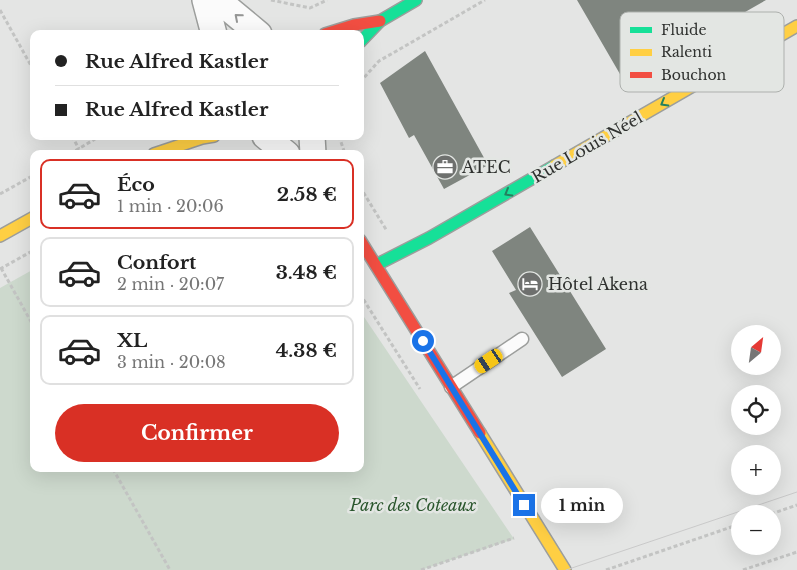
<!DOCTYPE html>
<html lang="fr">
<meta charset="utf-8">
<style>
:root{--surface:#fff;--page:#f6f6f6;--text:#222;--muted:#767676;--line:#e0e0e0;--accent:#d93025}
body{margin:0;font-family:"Libre Baskerville",serif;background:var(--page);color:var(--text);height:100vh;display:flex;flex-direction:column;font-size:19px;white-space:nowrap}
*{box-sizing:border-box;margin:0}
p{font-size:16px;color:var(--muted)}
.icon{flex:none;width:28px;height:28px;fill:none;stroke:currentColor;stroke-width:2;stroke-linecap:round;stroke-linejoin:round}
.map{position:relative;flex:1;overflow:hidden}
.panel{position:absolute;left:30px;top:150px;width:334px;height:322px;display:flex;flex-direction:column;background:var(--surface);border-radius:10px;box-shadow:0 5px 20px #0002}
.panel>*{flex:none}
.hud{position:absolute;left:30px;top:30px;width:334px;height:110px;border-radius:10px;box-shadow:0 5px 20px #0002;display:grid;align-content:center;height:110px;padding:0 25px;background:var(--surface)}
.needle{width:32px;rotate:29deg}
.fabs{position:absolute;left:731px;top:325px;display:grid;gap:10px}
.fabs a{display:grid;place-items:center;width:50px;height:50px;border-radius:50%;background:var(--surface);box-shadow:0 5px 20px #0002;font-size:25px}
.end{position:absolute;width:22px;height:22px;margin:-11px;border:6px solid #1a73e8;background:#fff;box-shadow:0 0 0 2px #fff}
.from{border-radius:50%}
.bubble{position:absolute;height:35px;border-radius:18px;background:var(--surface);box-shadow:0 5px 20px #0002;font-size:16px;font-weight:700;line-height:35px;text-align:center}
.car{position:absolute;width:15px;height:30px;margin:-15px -8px;border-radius:6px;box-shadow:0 0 4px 1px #0007;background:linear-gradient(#f5c518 24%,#345 0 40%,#f5c518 0 76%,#345 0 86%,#f5c518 0)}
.hud b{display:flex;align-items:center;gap:18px;height:48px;font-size:19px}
.hud b+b{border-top:1px solid var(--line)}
.hud i{width:12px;height:12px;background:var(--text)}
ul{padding:9px 0 0;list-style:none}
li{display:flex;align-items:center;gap:15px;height:70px;margin:0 10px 8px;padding:0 15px;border:2px solid var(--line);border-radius:10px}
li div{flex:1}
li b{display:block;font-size:19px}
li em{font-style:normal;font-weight:700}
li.on{border-color:var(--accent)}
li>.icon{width:45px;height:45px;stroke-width:1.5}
.primary-button{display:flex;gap:10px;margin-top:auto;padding:10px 25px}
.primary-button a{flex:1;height:58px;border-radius:30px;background:var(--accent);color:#fff;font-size:20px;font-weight:700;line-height:58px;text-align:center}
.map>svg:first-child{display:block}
.green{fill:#cdd9cd}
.building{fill:#7f857f}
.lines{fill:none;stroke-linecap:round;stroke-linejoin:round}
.lane-casing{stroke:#9c9e9c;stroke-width:15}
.street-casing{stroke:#9c9e9c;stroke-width:28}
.fast-casing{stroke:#9c9e9c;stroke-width:14}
.slow-casing{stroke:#9c9e9c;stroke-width:14}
.jam-casing{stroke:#9c9e9c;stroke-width:14}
.path{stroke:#c3c4c3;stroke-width:3;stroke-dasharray:4 2.5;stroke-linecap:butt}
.lane{stroke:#fbfbfb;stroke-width:12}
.street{stroke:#fbfbfb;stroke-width:25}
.fast{stroke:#16e098;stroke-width:11}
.slow{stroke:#ffcf43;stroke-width:11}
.jam{stroke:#f24e42;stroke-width:11}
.tram{stroke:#c9c9c9;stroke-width:1}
.oneway{stroke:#959695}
.oneway2{stroke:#24805e}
.route{stroke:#1a73e8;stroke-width:6}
.labels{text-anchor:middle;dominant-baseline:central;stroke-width:5;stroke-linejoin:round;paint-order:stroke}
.street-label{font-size:16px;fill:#2f312f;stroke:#e3e6e3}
.poi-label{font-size:16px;fill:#2f312f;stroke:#e3e6e3;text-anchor:start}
.park-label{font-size:16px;font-style:italic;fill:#2a562d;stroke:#e3e6e3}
.key{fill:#e3e6e3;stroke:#adb0ad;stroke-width:1}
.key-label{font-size:14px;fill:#2f312f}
</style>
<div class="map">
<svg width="797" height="570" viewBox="0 0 797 570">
<rect width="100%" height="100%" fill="#e4e5e4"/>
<path class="green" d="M34,269V469H360V311L514,539L421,570H0V288Z"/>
<path class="building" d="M577,0H766L624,81Z
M425,51L488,165L444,189L414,135L409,138L380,83Z
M530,227L606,349L562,377L509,293L516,290L492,251Z"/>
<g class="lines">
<defs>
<path id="lane" d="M451,387L522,339"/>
<path id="street" d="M205,0L214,34
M218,0L259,34
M265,136L287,154
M312,136L313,154"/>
<path id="fast" d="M360,42L380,21L416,0
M376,265L429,238L554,166"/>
<path id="slow" d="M154,154L202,138L214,136
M554,166L797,26
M0,236L34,217
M480,433L565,570"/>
<path id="jam" d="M325,34L354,25L380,21
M360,240L480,433"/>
</defs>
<use href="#lane" class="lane-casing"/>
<use href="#street" class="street-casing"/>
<use href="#fast" class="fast-casing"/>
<use href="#slow" class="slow-casing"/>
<use href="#jam" class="jam-casing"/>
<path class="path" d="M271,0L310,8L327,0
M0,10L34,71
M360,82L379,61L485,0
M72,136L79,149
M339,136L345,154
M70,154L100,136
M360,187L387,231
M0,194L34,175
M1,268L34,327
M0,269L34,250
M360,294L420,389
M113,469L170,570
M771,514L797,505
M421,570L514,538
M606,570L740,524
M743,570L797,552"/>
<use href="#lane" class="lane"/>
<use href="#street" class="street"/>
<use href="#fast" class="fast"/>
<use href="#slow" class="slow"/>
<use href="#jam" class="jam"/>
<path class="tram" d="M566,570L797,492"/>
</g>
<defs><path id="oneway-chevron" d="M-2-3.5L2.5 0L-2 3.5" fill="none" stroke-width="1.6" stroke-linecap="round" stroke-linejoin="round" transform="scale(1.25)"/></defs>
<use class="oneway" href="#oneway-chevron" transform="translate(238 17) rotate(-139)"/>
<g class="oneway2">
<use href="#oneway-chevron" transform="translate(664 103) rotate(150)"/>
<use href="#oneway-chevron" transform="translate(508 193) rotate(150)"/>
</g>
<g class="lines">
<path class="route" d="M423,341L524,505"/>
</g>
<defs>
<symbol id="office-disc" viewBox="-11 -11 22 22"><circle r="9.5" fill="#6e706e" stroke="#e3e6e3"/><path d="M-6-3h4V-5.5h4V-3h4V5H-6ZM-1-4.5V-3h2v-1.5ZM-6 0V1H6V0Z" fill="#fff"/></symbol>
<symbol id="hotel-disc" viewBox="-11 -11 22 22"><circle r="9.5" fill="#6e706e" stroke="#e3e6e3"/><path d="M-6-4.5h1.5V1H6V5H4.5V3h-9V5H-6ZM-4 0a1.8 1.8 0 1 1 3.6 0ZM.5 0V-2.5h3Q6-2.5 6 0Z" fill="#fff"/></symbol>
</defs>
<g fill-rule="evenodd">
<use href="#office-disc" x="431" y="153" width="28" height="28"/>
<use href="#hotel-disc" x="516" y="270" width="28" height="28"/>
</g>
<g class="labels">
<g class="street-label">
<text transform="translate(587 147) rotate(-30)">Rue Louis Néel</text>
</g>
<g class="poi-label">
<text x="462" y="167">ATEC</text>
<text x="548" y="284">Hôtel Akena</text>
</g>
<g class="park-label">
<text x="413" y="505">Parc des Coteaux</text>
</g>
</g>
<rect x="620" y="12" width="164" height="80" rx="8" class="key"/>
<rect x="630" y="27" width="22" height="6" fill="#16e098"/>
<rect x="630" y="49" width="22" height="7" fill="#ffcf43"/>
<rect x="630" y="72" width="22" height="6" fill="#f24e42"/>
<g class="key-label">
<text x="661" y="35">Fluide</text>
<text x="661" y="57">Ralenti</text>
<text x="661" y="80">Bouchon</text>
</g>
</svg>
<div class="fabs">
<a><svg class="needle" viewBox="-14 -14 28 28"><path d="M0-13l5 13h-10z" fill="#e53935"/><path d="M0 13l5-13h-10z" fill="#767676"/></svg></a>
<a><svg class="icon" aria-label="locate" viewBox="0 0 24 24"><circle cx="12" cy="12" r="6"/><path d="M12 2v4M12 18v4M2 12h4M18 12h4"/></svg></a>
<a>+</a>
<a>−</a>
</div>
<i class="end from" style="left:423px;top:341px"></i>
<i class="end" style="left:524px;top:505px"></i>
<div class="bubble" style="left:541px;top:488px;width:82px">1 min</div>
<i class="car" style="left:489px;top:361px;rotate:236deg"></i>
<div class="hud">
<b><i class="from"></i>Rue Alfred Kastler</b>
<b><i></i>Rue Alfred Kastler</b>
</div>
<section class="panel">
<ul>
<li class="on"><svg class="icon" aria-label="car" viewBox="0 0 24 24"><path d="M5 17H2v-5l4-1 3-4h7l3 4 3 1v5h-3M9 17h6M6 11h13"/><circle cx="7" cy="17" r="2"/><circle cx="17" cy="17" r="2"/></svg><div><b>Éco</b><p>1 min · 20:06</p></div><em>2.58 €</em></li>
<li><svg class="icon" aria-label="car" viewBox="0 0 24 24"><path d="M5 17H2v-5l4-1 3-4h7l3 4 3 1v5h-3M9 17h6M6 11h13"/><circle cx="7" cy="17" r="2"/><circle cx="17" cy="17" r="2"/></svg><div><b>Confort</b><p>2 min · 20:07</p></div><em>3.48 €</em></li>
<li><svg class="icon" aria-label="car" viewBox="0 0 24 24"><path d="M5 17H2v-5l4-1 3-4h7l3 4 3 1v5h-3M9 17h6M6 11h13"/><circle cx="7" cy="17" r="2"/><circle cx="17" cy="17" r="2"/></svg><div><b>XL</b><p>3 min · 20:08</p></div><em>4.38 €</em></li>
</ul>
<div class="primary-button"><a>Confirmer</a></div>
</section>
</div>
